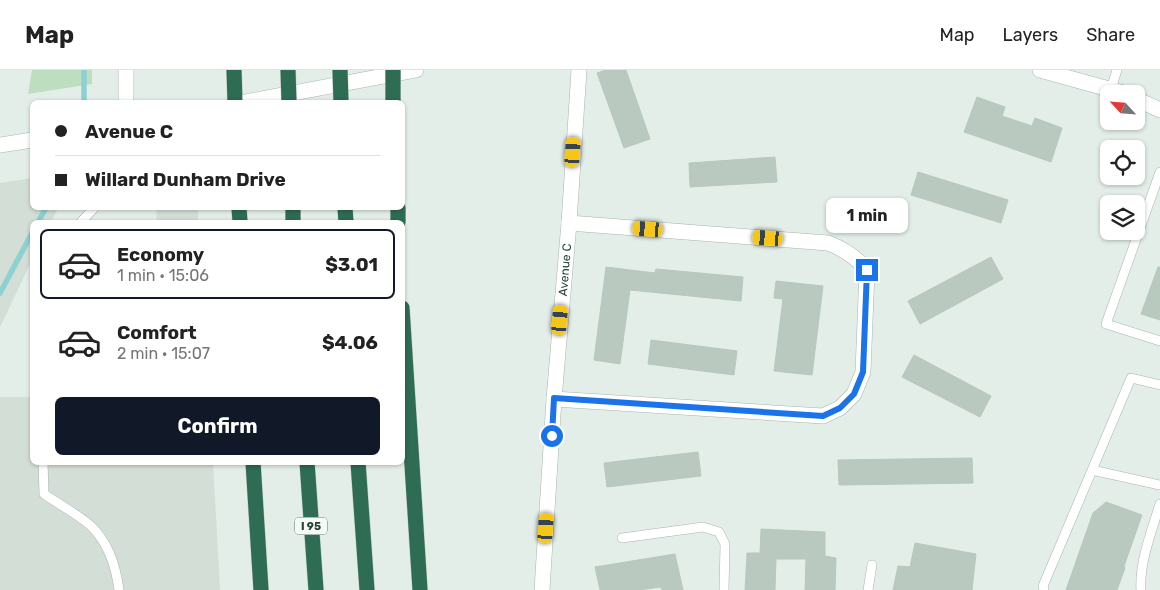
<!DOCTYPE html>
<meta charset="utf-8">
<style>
:root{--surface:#fff;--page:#f6f6f6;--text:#222;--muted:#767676;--line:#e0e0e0;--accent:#111827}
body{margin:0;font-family:Rubik,sans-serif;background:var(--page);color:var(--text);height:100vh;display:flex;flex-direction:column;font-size:19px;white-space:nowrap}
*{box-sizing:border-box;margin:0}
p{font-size:16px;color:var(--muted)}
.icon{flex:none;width:28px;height:28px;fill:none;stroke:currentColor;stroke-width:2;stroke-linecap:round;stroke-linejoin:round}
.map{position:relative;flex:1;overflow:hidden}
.details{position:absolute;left:30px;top:150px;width:375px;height:245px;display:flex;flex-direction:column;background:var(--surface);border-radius:8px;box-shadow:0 1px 4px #0004}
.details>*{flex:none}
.banner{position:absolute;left:30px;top:30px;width:375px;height:110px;border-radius:8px;box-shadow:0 1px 4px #0004;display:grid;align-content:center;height:110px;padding:0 25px;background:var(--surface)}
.needle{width:32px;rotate:296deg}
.controls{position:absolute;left:1100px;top:15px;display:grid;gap:10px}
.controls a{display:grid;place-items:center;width:45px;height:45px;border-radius:8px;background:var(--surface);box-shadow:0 1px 4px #0004;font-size:25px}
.end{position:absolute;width:22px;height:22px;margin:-11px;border:6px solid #1a73e8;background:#fff;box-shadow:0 0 0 2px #fff}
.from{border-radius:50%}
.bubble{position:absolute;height:35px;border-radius:8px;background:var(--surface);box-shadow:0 1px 4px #0004;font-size:16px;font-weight:700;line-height:35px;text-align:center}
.car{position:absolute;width:15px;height:30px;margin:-15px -8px;border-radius:6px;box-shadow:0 0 4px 1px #0007;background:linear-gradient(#f5c518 24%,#345 0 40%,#f5c518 0 76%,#345 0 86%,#f5c518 0)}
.banner b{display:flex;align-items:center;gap:18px;height:48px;font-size:19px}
.banner b+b{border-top:1px solid var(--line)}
.banner i{width:12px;height:12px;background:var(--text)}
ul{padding:9px 0 0;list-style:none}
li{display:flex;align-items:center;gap:15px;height:70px;margin:0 10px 8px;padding:0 15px;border:2px solid transparent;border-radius:8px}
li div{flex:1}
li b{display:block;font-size:19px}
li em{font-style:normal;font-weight:700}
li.active{border-color:var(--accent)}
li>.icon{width:45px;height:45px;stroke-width:1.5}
.action{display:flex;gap:10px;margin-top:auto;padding:10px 25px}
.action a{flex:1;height:58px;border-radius:8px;background:var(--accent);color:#fff;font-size:20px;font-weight:700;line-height:58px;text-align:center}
header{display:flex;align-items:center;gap:30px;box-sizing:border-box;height:70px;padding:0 25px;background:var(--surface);border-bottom:1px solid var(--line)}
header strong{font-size:24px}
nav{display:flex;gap:28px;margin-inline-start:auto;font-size:18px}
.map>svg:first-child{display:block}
.built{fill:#d2ded6}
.green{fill:#bddfc0}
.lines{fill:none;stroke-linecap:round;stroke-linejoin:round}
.stream{stroke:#8dd2d0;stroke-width:5.5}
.building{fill:#bac9c0;stroke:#b7c8bd}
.lane-casing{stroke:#a6b6ae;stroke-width:10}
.street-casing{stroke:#a6b6ae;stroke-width:16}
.secondary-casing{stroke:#a3baad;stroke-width:16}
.highway-casing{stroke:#c1cac6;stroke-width:16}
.lane{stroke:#fff;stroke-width:9}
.street{stroke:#fff;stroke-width:15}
.secondary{stroke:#fff;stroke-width:15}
.highway{stroke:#2f6c54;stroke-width:15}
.highway-bridge-casing{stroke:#c1cac6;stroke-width:16;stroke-linecap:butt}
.highway-bridge{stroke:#2f6c54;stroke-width:15}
.route{stroke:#1a73e8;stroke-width:6}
.labels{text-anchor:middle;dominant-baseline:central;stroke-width:4;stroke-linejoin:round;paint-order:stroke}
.shield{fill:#f5faf7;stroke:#62786e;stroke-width:1}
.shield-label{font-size:11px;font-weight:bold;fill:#234033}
.street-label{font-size:12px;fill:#234033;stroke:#f5faf7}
</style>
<header>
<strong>Map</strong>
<nav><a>Map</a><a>Layers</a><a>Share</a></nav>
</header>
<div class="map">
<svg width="1160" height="520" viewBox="0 0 1160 520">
<rect width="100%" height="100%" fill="#e4eee8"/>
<path class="built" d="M32,108V138H58L51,152H32V190L0,257V113Z
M156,138H198V152H157Z
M0,327H32V392L213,393L220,520H0Z"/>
<path class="green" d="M32,0H92V14L28,24Z"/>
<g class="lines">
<path class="stream" d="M84,32V0
M38,152L46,138
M0,223L32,163"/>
</g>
<path class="building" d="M606,0H626L650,69L624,78L597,3Z
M977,27L1005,37L1002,46L1032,56L1035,48L1062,58L1051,92L964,62Z
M775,87L777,112L690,117L689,93Z
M918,102L1008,130L1001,153L911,125Z
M991,187L1003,209L920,254L908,231Z
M606,197L655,203L656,199L743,207L741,231L630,220L620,294L594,290Z
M1158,197H1160V250L1141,244Z
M776,211L823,216L812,305L774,301L783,229L774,228Z
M651,270L737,281L734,305L648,294Z
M914,285L991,326L980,347L902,307Z
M698,382L701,406L607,417L604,393Z
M972,388L973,413L839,415L838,390Z
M1106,432L1142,445L1124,496L1125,498L1117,520H1066L1093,443Z
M761,459L825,462V486L836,488L835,520H805L806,489H776L775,520H745L747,483H760Z
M915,473L976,484L972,520H893L898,496L910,497Z
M675,484L683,520H662L661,517L639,520H600L595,497Z"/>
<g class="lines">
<defs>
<path id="lane" d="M1111,19L1117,0
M1160,102L1106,254L1160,271
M81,152L94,138
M43,392L44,424C57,433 82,447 92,457C109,474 116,497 119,520
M1092,400L1160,415
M622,468L703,457L719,462L725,474L724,520
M868,520L872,495
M1044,520L1043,516L1131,308L1160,315
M1141,520C1139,493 1152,460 1160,434"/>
<g id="street">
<path d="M126,32V0"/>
<path d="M554,329L823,346L840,338L854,324L863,302L867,200C856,187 844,179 828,173L569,153"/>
<path id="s1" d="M542,520L554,329L569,153L579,0"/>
</g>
<path id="secondary" d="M1040,0L1127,24
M1136,29L1160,40
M245,32L416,0
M0,75L32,70"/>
<path id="highway" d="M234,0L235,32
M239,138L240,152
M293,138V152
M345,138L346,152
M398,138V152
M402,238L420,520
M253,392L261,520
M307,392L316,520
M358,392L367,520"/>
</defs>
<use href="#lane" class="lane-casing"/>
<use href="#street" class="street-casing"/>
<use href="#secondary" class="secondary-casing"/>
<use href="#highway" class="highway-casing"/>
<use href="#lane" class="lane"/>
<use href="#street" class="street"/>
<use href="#secondary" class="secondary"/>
<use href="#highway" class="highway"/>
<defs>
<path id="highway-bridge" d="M288,0L289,32
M340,0L341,32
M393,0V32"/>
</defs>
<use href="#highway-bridge" class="highway-bridge-casing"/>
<use href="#highway-bridge" class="highway-bridge"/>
</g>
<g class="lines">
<path class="route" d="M552,366L554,328L823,346L840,338L854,324L863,302L867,200"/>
</g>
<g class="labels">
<rect class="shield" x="295" y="447.5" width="32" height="17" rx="4"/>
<g class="shield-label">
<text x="311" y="456">I 95</text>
</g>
<g class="street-label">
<text stroke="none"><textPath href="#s1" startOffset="321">Avenue C</textPath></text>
</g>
</g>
</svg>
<div class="controls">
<a><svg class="needle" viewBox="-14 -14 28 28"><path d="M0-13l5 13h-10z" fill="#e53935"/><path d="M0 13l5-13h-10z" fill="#767676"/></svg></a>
<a><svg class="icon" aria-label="locate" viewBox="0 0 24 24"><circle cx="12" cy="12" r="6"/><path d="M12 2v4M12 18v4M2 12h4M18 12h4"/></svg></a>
<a><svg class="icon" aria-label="layers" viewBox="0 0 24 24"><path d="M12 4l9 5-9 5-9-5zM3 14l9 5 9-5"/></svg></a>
</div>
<i class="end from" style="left:552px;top:366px"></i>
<i class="end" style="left:867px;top:200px"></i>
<div class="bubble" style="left:826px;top:128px;width:82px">1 min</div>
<i class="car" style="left:573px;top:82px;rotate:4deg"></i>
<i class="car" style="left:648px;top:159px;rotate:274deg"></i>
<i class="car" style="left:768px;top:168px;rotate:274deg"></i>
<i class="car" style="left:560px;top:250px;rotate:5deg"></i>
<i class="car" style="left:546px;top:458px;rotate:4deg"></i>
<div class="banner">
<b><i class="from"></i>Avenue C</b>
<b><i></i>Willard Dunham Drive</b>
</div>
<section class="details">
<ul>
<li class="active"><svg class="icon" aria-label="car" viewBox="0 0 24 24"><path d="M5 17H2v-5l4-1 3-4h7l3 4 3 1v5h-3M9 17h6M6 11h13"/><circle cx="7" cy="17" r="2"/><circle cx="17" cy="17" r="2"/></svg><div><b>Economy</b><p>1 min · 15:06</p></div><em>$3.01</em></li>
<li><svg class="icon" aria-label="car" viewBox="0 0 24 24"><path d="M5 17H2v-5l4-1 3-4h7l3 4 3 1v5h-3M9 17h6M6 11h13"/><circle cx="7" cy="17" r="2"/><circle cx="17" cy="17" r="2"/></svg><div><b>Comfort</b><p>2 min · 15:07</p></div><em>$4.06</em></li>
</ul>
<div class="action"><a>Confirm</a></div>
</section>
</div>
